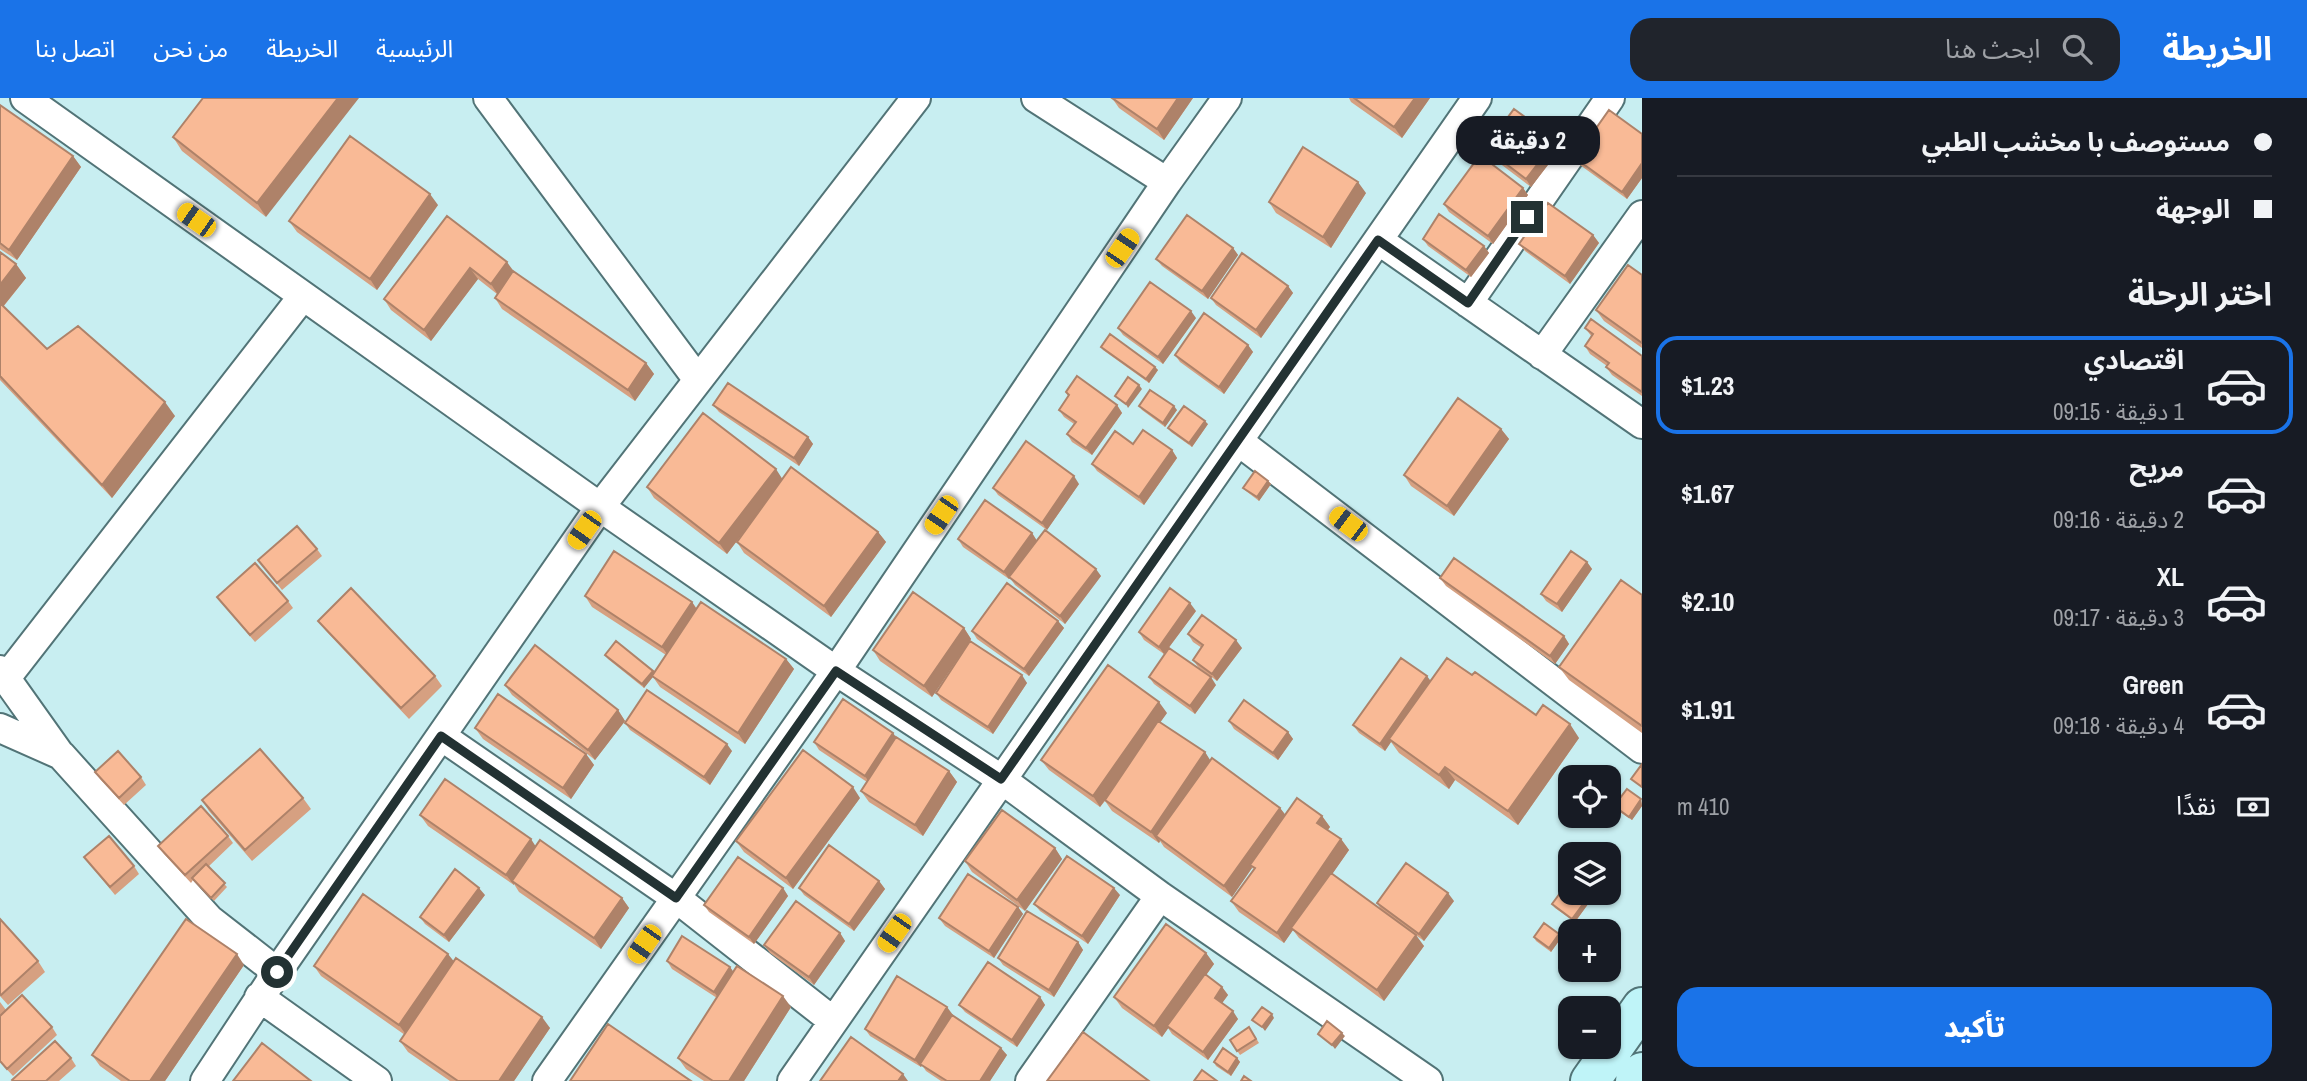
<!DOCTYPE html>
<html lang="ar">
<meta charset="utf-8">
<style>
:root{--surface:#171b24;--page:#20242c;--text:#f1f3f6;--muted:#9ea1a6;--line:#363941;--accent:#1a73e8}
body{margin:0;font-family:"Archivo Narrow","Noto Sans Arabic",sans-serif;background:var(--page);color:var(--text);direction:rtl;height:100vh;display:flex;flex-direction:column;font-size:26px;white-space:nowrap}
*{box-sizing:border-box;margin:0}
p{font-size:23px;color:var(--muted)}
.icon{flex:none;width:38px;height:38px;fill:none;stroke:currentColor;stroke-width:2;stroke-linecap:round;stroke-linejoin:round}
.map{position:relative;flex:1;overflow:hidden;direction:ltr}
.sheet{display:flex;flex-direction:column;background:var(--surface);width:665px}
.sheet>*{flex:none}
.top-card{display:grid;align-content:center;height:154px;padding:0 35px;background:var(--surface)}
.fabs{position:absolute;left:1558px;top:667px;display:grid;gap:14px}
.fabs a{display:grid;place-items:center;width:63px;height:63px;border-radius:14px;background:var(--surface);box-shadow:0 2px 5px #0004;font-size:35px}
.end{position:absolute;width:32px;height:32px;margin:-16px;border:9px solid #233233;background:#fff;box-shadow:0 0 0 4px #fff}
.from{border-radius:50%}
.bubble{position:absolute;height:49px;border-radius:21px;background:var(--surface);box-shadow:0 2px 5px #0004;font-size:23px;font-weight:800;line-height:49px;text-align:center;direction:rtl}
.car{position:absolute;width:21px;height:42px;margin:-21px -10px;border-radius:9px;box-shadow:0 0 5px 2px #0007;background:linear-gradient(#f5c518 24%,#345 0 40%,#f5c518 0 76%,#345 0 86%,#f5c518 0)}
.top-card b{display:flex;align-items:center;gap:24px;height:66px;font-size:26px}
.top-card b+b{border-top:2px solid var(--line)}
.top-card i{width:18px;height:18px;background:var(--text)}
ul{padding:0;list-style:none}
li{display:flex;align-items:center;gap:21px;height:98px;margin:0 14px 10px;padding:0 21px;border:4px solid transparent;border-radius:21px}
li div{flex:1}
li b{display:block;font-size:26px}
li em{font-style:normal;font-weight:800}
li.selected{border-color:var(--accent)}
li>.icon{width:63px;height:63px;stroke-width:1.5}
h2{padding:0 35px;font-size:32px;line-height:84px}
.pay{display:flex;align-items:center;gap:18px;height:77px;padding:0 35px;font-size:26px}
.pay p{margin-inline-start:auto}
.primary-button{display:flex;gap:14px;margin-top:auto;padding:14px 35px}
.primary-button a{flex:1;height:80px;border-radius:21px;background:var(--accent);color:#fff;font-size:28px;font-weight:800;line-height:80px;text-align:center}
header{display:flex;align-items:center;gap:42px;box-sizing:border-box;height:98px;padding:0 35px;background:var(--accent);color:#fff}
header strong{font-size:33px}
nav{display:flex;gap:38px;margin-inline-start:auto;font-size:24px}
.search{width:490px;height:63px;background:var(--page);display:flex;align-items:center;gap:18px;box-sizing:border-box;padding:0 24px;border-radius:21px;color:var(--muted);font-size:26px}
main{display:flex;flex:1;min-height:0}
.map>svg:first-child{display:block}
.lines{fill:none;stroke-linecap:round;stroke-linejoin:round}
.minor-casing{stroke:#527477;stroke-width:32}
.secondary-casing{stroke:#527477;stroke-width:42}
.minor{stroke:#fff;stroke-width:28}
.secondary{stroke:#bff4f8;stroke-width:38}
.wall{fill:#d6a081}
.shaded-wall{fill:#ae8269}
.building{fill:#f9ba96;stroke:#ae8269;stroke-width:2}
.route{stroke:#233233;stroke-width:9}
</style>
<header>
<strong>الخريطة</strong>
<div class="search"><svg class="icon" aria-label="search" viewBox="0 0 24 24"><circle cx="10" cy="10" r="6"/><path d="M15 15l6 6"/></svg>ابحث هنا</div>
<nav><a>الرئيسية</a><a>الخريطة</a><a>من نحن</a><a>اتصل بنا</a></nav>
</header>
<main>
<section class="sheet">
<div class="top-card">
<b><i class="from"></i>مستوصف با مخشب الطبي</b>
<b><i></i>الوجهة</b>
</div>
<h2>اختر الرحلة</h2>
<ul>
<li class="selected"><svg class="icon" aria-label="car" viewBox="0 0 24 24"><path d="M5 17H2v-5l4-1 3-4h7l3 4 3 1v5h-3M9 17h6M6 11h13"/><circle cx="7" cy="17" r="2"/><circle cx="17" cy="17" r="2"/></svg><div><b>اقتصادي</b><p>1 دقيقة · 09:15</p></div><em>$1.23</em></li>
<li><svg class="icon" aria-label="car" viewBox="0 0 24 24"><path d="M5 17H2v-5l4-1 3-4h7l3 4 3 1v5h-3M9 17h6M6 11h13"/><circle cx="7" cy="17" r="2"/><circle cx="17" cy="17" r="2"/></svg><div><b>مريح</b><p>2 دقيقة · 09:16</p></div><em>$1.67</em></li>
<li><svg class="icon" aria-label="car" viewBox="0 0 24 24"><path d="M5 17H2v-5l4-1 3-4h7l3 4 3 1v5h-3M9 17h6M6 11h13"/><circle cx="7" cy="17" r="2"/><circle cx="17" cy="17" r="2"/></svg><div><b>XL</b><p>3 دقيقة · 09:17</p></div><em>$2.10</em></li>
<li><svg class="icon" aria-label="car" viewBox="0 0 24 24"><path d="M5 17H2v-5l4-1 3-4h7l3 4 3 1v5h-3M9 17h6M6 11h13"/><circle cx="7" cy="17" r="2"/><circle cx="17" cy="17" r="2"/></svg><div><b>Green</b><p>4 دقيقة · 09:18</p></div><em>$1.91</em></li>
</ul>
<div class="pay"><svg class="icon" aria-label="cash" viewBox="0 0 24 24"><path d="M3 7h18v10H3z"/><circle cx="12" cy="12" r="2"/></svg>نقدًا<p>410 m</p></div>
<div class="primary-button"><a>تأكيد</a></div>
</section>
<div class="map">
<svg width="1642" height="983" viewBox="0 0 1642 983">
<rect width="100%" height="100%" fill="#c8eef1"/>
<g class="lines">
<defs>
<path id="minor" d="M25,0L600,409L836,573L1001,681L1160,798L1428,983
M488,0L698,282
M1036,0L1167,84
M1378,142L1642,326
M1468,205L1610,0
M1542,257L1642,117
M1238,343L1642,651
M0,572L59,655
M6,580L303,198
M0,630L61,657L209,821L277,874
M441,638L676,800L833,923
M259,899L377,983
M205,983L277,874L600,409L916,0
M547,983L836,573L1167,84L1227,0
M792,983L1477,0
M1030,983L1160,798"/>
<path id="secondary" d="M1590,983L1642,909
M1635,983L1642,974"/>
</defs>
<use href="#minor" class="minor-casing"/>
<use href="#secondary" class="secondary-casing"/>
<use href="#minor" class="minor"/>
<use href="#secondary" class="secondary"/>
</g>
<path class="wall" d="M203,0L266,119L182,53L173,39Z
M1112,0H1193L1164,42L1119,10Z
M1349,0H1430L1402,40L1351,4Z
M0,7L73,58L81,69L17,162L0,151Z
M1642,36V80L1627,101L1580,67L1575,60Z
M1556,42L1561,50L1531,89L1490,58L1485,50Z
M1523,90L1528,97L1493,146L1449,114L1444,106Z
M1366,95L1331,150L1276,115L1269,104Z
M438,107L377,192L297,134L289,123Z
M447,118L514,174L646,265L654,276L635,303L502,211L495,200L497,196L478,181L431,243L391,212L384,201Z
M1593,137L1599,145L1570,186L1525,153L1519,146Z
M1423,141L1484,148L1489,155L1471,179L1428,148Z
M1233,150L1238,157L1208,201L1162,168L1156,161Z
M0,154L16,166L26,180L3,209L47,251L175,318L112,400L0,282Z
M1642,177V250L1604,223L1596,212Z
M1288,188L1293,195L1261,240L1216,207L1211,200Z
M1196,220L1163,266L1123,237L1118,230Z
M1585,230L1642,258V298L1612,277L1606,269L1607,268L1590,256L1585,248L1592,239Z
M1248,247L1253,254L1224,296L1180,264L1175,257Z
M1101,249L1155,269L1158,272L1149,285L1103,252Z
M1066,294L1117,307L1122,315L1092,357L1072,344L1067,336L1074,326L1064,319L1059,312L1068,298Z
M713,307L808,339L813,346L799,368L719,314Z
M1139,308L1177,312L1165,329L1142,312Z
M1208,326L1192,349L1171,334L1168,330Z
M1501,331L1509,341L1454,418L1411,388L1404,377Z
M1133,346L1172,352L1177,360L1144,407L1097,373L1092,366Z
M782,381L878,434L886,444L831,519L744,455L737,444L743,435L727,456L654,400L647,389Z
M1268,383L1271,386L1259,403L1246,393L1243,390Z
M1079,386L1047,432L998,397L993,390Z
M1032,435L1037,443L1101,478L1065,526L1015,487L1010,480L1009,481L963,449L958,441Z
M317,451L322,458L282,492L258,462Z
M1587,464L1592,471L1562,514L1546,503L1541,496Z
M1440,480L1564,538L1569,546L1555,566L1446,488Z
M1642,497V635L1569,582L1559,569Z
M585,498L692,504L697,511L786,561L794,571L745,646L660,589L653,579L644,590L608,561L605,557L653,573L654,575L666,557L592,509Z
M217,499L288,503L293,510L255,544Z
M1196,513L1164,556L1144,542L1139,534Z
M318,523L435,578L442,588L409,621L326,533Z
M1058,523L1064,530L1029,578L977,541L972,533Z
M964,530L971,541L970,543L1027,585L993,636L941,602L936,595L964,551L932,599L880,563L873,552Z
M1188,536L1242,550L1217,583L1198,569L1193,562L1202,550L1193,544Z
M1472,577L1536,617L1579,640L1518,727L1455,682L1449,691L1399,655L1391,644L1385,653L1359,635L1353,627L1430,583Z
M1149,579L1216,587L1195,616L1154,586Z
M505,587L618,612L625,623L595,662L512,597Z
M1167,615L1160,624L1205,654L1210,663L1280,710L1285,717L1322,718L1330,729L1328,732L1341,741L1349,752L1332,776L1424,848L1384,903L1299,840L1293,832L1284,845L1239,814L1231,803L1254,771L1252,770L1232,799L1164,749L1160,743L1159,745L1112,713L1105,703L1100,709L1049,672L1041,662Z
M1229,623L1288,634L1293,641L1278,662L1234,631Z
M625,625L732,653L710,687L630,632Z
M475,630L586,656L594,667L571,701L483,641Z
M896,639L949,673L957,684L923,738L869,704L861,693L867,684L819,652L814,644Z
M95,674L141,679L146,687L124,707L100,681Z
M303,700L311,711L252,763L209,713L202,702Z
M860,700L793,791L744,754L736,743Z
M1641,701L1642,708L1632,722L1617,712L1614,708Z
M420,717L536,748L622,800L629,810L601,851L519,794L514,786V787L428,728Z
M228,738L233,745L208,769L227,789L214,803L193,782L191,785L164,756L158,748Z
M1055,750L1062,761L1025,813L972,774L965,763Z
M84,759L134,768L139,776L115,797Z
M879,783L885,791L854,833L804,797L799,790Z
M783,790L788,798L754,846L709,814L704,807Z
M485,797L449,844L425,826L420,819Z
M1120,797L1088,846L1040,813L1034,806Z
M1591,802L1575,824L1555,810L1552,806Z
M1454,803L1424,843L1382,813L1377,805Z
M1018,809L1023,816L994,860L945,828L939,820Z
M0,821L38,863L45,874L8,907L0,898Z
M840,835L845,843L814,887L770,855L764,847Z
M1534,839L1561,840L1551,854L1536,843Z
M1078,844L1083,852L1054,899L1003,867L998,860Z
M1206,855L1214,866L1206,877L1222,889L1228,897L1222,905L1238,921L1208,962L1172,936L1168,930L1162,939L1122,910L1114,899Z
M454,863L550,930L514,983H450L408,954L400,943L405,937L321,878L314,868Z
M667,863L730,869L733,874L791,909L744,983H704L686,971L678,960L717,900L672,871Z
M244,867L165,983H121L100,968L92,957Z
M1040,899L1045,907L1017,949L965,914L959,907Z
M0,904L6,912L52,929L57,937L13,978L0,964Z
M953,917L1007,957L990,983H941L926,973L922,967L921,969L870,938L865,931Z
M1249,929L1259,945L1240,957L1230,942Z
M71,960L76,968L59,983H13Z
M1237,960L1240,964L1231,978L1216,968L1214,964Z"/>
<path class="shaded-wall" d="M338,0H359L266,119L257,105Z
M1178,0H1193L1164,42L1157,31Z
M1415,0H1430L1402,40L1394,29Z
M1556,42L1561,50L1531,89L1526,81Z
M73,58L81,69L17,162L9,152Z
M1642,65V80L1627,101L1622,94Z
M1358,84L1366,95L1331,150L1323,139Z
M1523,90L1528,97L1493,146L1488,138Z
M430,96L438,107L377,192L370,181Z
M1593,137L1599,145L1570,186L1565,178Z
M1484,148L1489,155L1471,179L1466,172Z
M1233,150L1238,157L1208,201L1202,193Z
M507,164L515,175L498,197L491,186Z
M16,166L26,180L1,211L0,209V187Z
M470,170L478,181L431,243L424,232Z
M1288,188L1293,195L1261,240L1256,232Z
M1191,213L1196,220L1163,266L1158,259Z
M1248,247L1253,254L1224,296L1219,289Z
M646,265L654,276L635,303L628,292Z
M1155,269L1158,272L1149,285L1146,281Z
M1139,287L1142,291L1128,310L1126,306Z
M165,304L175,318L112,400L102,387Z
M1117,307L1122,315L1092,357L1086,350Z
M1174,308L1177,312L1165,329L1163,325Z
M1205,323L1208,326L1192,349L1189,345Z
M1501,331L1509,341L1454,418L1447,408Z
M808,339L813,346L799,368L794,360Z
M1172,352L1177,360L1144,407L1139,399Z
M776,371L783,382L727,456L719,445Z
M1074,378L1079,386L1047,432L1042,425Z
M1268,383L1271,386L1259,403L1257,399Z
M878,434L886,444L831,519L824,508Z
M1032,435L1037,443L1009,481L1004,474Z
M1587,464L1592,471L1562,514L1557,506Z
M1096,471L1101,478L1065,526L1060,518Z
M692,504L699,515L670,560L662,549Z
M1190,505L1196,513L1164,556L1159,549Z
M1058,523L1064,530L1029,578L1024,571Z
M964,530L971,541L932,599L924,588Z
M1564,538L1569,546L1555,566L1550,558Z
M1236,542L1242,550L1217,583L1212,576Z
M786,561L794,571L745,646L738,635Z
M653,573L655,576L644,590L642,586Z
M1022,577L1027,585L993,636L988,629Z
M1427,578L1433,586L1389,641L1391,644L1385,653L1380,646Z
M1211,579L1216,587L1195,616L1190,608Z
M1159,604L1167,615L1100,709L1093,698Z
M618,612L625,623L595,662L588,652Z
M1570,626L1579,640L1518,727L1508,713Z
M1288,634L1293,641L1278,662L1273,655Z
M893,635L899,643L870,686L865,678Z
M727,646L732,653L710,687L704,679Z
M1205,654L1212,665L1156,738L1160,743L1159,745L1151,734Z
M586,656L594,667L571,701L563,690Z
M1445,669L1455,682L1449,691L1439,677Z
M949,673L957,684L923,738L915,727Z
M853,689L860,700L793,791L786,780Z
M1641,701L1642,708L1632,722L1629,719Z
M1280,710L1288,720L1250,767L1252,770L1232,799L1224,788Z
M1322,718L1330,729L1325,735L1317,725Z
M531,741L538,752L512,783L514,786V787L506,777Z
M1341,741L1349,752L1294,831L1291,830L1293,832L1284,845L1277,835Z
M1055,750L1062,761L1025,813L1017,802Z
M879,783L885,791L854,833L849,826Z
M479,790L485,797L449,844L444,837Z
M783,790L788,798L754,846L749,839Z
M1114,790L1120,797L1088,846L1082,838Z
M1448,795L1454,803L1424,843L1419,836Z
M1589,798L1591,802L1575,824L1572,821Z
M622,800L629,810L601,851L594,840Z
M1018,809L1023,816L994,860L989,853Z
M840,835L845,843L814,887L809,879Z
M1559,836L1561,840L1551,854L1549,850Z
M1416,837L1424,848L1384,903L1377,892Z
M1078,844L1083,852L1054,899L1049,892Z
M1206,855L1214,866L1162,939L1154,928Z
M237,856L244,867L165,983H150Z
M448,856L456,866L407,938L399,927Z
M730,869L735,876L719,901L714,894Z
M1222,889L1228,897L1220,908L1215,900Z
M783,898L791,909L744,983H729Z
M1040,899L1045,907L1017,949L1012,942Z
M947,909L953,917L920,966L922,967L921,969L915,962Z
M1233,913L1238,921L1208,962L1203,954Z
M1272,916L1274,920L1265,933L1262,929Z
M542,919L550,930L514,983H499Z
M1342,935L1345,938L1335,951L1332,947Z
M1001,950L1007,957L990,983H980Z
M1237,960L1240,964L1231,978L1228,974Z
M903,976L908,983H898Z"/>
<path class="building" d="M203,0H338L257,105L173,39Z
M1112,0H1178L1157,31Z
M1354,0H1415L1394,29Z
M0,7L73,58L9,152L0,145Z
M1514,11L1556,42L1526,81L1485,50Z
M1609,12L1642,36V65L1622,94L1575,60Z
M350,38L430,96L370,181L289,123Z
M1303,49L1358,84L1323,139L1269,104Z
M1480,57L1523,90L1488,138L1444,106Z
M1548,105L1593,137L1565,178L1519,146Z
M1439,116L1484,148L1466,172L1423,141Z
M1187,117L1233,150L1202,193L1156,161Z
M447,118L507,164L491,186L470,170L424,232L384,201Z
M0,154L16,166L0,187Z
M1242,155L1288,188L1256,232L1211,200Z
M1628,167L1642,177V245L1596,212Z
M513,173L646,265L628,292L495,200Z
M1150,184L1191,213L1158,259L1118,230Z
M0,205L47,251L78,228L165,304L102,387L0,278Z
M1204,215L1248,247L1219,289L1175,257Z
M1591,221L1642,258V294L1606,269L1609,265L1585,248L1593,236L1585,230Z
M1110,236L1155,269L1146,281L1101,249Z
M1077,278L1117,307L1086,350L1067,336L1076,324L1059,312L1069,297L1066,294Z
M1128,279L1139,287L1126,306L1115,298Z
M728,285L808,339L794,360L713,307Z
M1150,292L1174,308L1163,325L1139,308Z
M1458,300L1501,331L1447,408L1404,377Z
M1184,308L1205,323L1189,345L1168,330Z
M703,315L776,371L719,445L647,389Z
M1143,332L1172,352L1139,399L1092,366L1115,333L1133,346Z
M1026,343L1074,378L1042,425L993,390Z
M791,369L878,434L824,508L737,444Z
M1255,373L1268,383L1257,399L1243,390Z
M985,402L1032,435L1004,474L958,441Z
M297,428L317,451L277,485L258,462Z
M1045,432L1096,471L1060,518L1009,479Z
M614,453L692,504L662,549L585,498Z
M1571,453L1587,464L1557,506L1541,496Z
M1454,460L1564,538L1550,558L1440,480Z
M255,465L288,503L250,537L217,499Z
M1621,482L1642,497V628L1559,569Z
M1007,485L1058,523L1024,571L972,533Z
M351,490L435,578L401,610L318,523Z
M1170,490L1190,505L1159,549L1139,534Z
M913,494L964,530L924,588L873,552Z
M701,504L786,561L738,635L652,578Z
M1202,517L1236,542L1212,576L1193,562L1203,547L1188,536Z
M616,543L653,573L642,586L605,557Z
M970,543L1022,577L988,629L936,595Z
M535,547L618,612L588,652L505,587Z
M1169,550L1211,579L1190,608L1149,579Z
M1401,560L1427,578L1380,646L1353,627Z
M1447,560L1472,577L1475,574L1536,617L1543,607L1570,626L1508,713L1445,669L1439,677L1389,641Z
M1108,567L1159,604L1093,698L1041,662Z
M647,592L727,646L704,679L625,625Z
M498,596L586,656L563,690L475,630Z
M843,601L893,635L865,678L814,644Z
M1244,602L1288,634L1273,655L1229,623Z
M1158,623L1205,654L1151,734L1105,702Z
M896,639L949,673L915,727L861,693Z
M260,651L303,700L245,752L202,702Z
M803,652L853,689L786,780L736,743Z
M118,653L141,679L119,700L95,674Z
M1212,660L1280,710L1224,788L1156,738Z
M1642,666V689L1631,681Z
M445,681L531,741L506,777L420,717Z
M1627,691L1641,701L1629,719L1614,708Z
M1297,700L1322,718L1317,725L1341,741L1277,835L1231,803L1255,770L1250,767Z
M201,708L228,738L185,777L158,748Z
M1002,712L1055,750L1017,802L965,763Z
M109,738L134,768L110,789L84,759Z
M540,742L622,800L594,840L512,783Z
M829,747L879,783L849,826L799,790Z
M1067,758L1114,790L1082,838L1034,806Z
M738,759L783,790L749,839L704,807Z
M1406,765L1448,795L1419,836L1377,805Z
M206,766L225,785L211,800L192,780Z
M455,771L479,790L444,837L420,819Z
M1331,775L1416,837L1377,892L1291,830Z
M968,776L1018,809L989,853L939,820Z
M1569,783L1570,784V794H1584L1589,798L1572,821L1552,806Z
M363,796L448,856L399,927L314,868Z
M796,803L840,835L809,879L764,847Z
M1027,813L1078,844L1049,892L998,860Z
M0,821L38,863L1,897L0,896Z
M186,821L237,856L150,983H130L92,957Z
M1544,825L1559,836L1549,850L1534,839Z
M1166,826L1206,855L1154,928L1114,899Z
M682,838L730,869L714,894L667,863Z
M456,860L542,919L499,983H458L400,943Z
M988,864L1040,899L1012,942L959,907Z
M737,868L783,898L729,983H713L678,960Z
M1205,876L1222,889L1215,900L1233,913L1203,954L1167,928Z
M897,878L947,909L915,962L865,931Z
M22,897L52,929L7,971L0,963V918Z
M1262,909L1272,916L1262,929L1252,922Z
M952,917L1001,950L980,983H947L920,966Z
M1327,923L1342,935L1332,947L1318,936Z
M608,926L691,983H570Z
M1249,929L1256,941L1237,953L1230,942Z
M1083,934L1149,983H1047Z
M851,939L903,976L898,983H820Z
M55,943L71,960L46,983H13L12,982Z
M262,945L311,983H233Z
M1223,950L1237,960L1228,974L1214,964Z
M1202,972L1217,983H1194Z
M1244,978L1251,983H1241Z"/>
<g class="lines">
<path class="route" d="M277,874L441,638L676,800L836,573L1001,681L1378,142L1468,205L1527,119"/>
</g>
</svg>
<div class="fabs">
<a><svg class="icon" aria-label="locate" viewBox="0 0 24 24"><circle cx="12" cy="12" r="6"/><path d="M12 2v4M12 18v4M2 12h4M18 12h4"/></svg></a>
<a><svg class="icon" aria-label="layers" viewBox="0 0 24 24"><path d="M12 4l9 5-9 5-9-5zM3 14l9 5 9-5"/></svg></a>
<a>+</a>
<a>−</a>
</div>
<i class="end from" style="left:277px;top:874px"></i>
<i class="end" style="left:1527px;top:119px"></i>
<div class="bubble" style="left:1456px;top:18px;width:144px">2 دقيقة</div>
<i class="car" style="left:196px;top:122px;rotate:305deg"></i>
<i class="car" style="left:1122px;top:150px;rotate:34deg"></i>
<i class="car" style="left:941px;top:417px;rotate:214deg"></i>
<i class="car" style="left:1348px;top:426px;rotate:307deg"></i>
<i class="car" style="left:584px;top:432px;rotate:215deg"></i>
<i class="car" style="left:894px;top:835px;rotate:215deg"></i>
<i class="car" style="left:644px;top:846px;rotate:215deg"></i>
</div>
</main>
